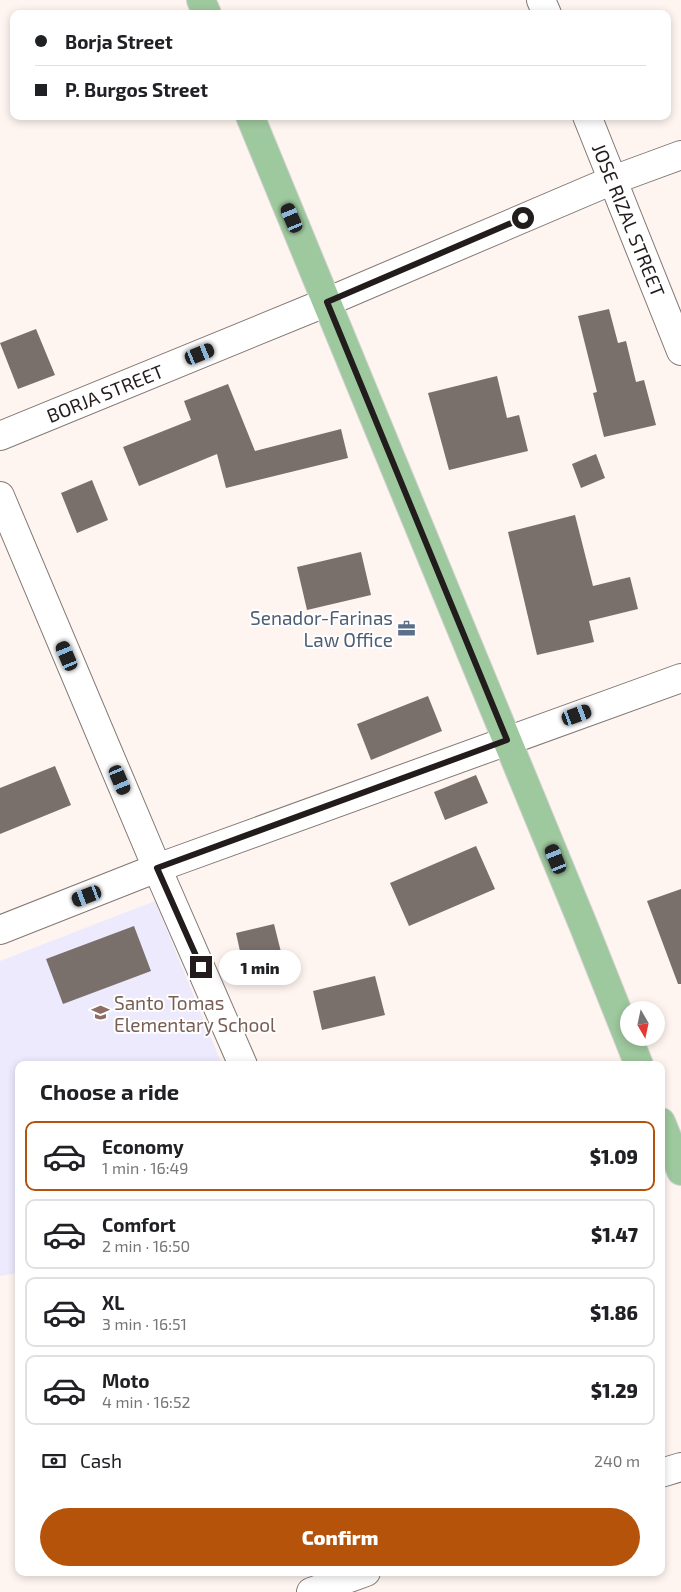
<!DOCTYPE html>
<meta charset="utf-8">
<style>
:root{--surface:#fff;--page:#f6f6f6;--text:#202124;--muted:#757577;--line:#e0e0e0;--accent:#b45309}
body{margin:0;font-family:"Exo 2",sans-serif;background:var(--page);color:var(--text);height:100vh;display:flex;flex-direction:column;font-size:19px;white-space:nowrap}
*{box-sizing:border-box;margin:0}
p{font-size:16px;color:var(--muted)}
.icon{flex:none;width:28px;height:28px;fill:none;stroke:currentColor;stroke-width:2;stroke-linecap:round;stroke-linejoin:round}
.map{position:relative;flex:1;overflow:hidden}
.panel{position:absolute;left:15px;top:1061px;width:650px;height:515px;display:flex;flex-direction:column;background:var(--surface);border-radius:10px;box-shadow:0 2px 8px #0003}
.panel>*{flex:none}
.banner{position:absolute;left:10px;top:10px;width:661px;height:110px;border-radius:10px;box-shadow:0 2px 8px #0003;display:grid;align-content:center;height:110px;padding:0 25px;background:var(--surface)}
.needle{width:32px;rotate:171deg}
.buttons{position:absolute;left:620px;top:1001px;display:grid;gap:10px}
.buttons a{display:grid;place-items:center;width:45px;height:45px;border-radius:50%;background:var(--surface);box-shadow:0 2px 8px #0003;font-size:25px}
.end{position:absolute;width:22px;height:22px;margin:-11px;border:6px solid #221d1c;background:#fff;box-shadow:0 0 0 2px #fff}
.from{border-radius:50%}
.bubble{position:absolute;height:35px;border-radius:18px;background:var(--surface);box-shadow:0 2px 8px #0003;font-size:16px;font-weight:800;line-height:35px;text-align:center}
.car{position:absolute;width:15px;height:30px;margin:-15px -8px;border-radius:6px;box-shadow:0 0 4px 1px #0007;background:linear-gradient(#222 24%,#8ab4d8 0 40%,#222 0 76%,#8ab4d8 0 86%,#222 0)}
.banner b{display:flex;align-items:center;gap:18px;height:48px;font-size:19px}
.banner b+b{border-top:1px solid var(--line)}
.banner i{width:12px;height:12px;background:var(--text)}
ul{padding:0;list-style:none}
li{display:flex;align-items:center;gap:15px;height:70px;margin:0 10px 8px;padding:0 15px;border:2px solid var(--line);border-radius:10px}
li div{flex:1}
li b{display:block;font-size:19px}
li em{font-style:normal;font-weight:800}
li.active{border-color:var(--accent)}
li>.icon{width:45px;height:45px;stroke-width:1.5}
h2{padding:0 25px;font-size:22px;line-height:60px}
.pay{display:flex;align-items:center;gap:12px;height:55px;padding:0 25px;font-size:19px}
.pay p{margin-inline-start:auto}
.cta{display:flex;gap:10px;margin-top:auto;padding:10px 25px}
.cta a{flex:1;height:58px;border-radius:30px;background:var(--accent);color:#fff;font-size:20px;font-weight:800;line-height:58px;text-align:center}
.map>svg:first-child{display:block}
.education{fill:#eceafc}
.building{fill:#796f6b}
.lines{fill:none;stroke-linecap:round;stroke-linejoin:round}
.minor-casing{stroke:#827874;stroke-width:30}
.tertiary-casing{stroke:#827874;stroke-width:30}
.primary-casing{stroke:#d3d2d2;stroke-width:30}
.minor{stroke:#fff;stroke-width:28}
.tertiary{stroke:#fff;stroke-width:28}
.primary{stroke:#9ec89e;stroke-width:28}
.route{stroke:#221d1c;stroke-width:6}
.labels{text-anchor:middle;dominant-baseline:central;stroke-width:4;stroke-linejoin:round;paint-order:stroke}
.street-label{font-size:19px;fill:#221d1c;stroke:#fff}
.service-label{font-size:19px;fill:#4e5e75;stroke:#fff;text-anchor:end}
.education-label{font-size:19px;fill:#785e54;stroke:#fff;text-anchor:start}
</style>
<div class="map">
<svg width="681" height="1592" viewBox="0 0 681 1592">
<rect width="100%" height="100%" fill="#fef4f0"/>
<path class="education" d="M155,901L222,1065H19V1273L0,1276V961Z"/>
<path class="building" d="M609,309L618,343L626,341L636,382L644,380L656,425L604,437L593,393L597,392L578,316Z
M36,329L55,375L18,389L0,343Z
M497,376L507,418L519,415L528,451L449,470L428,393Z
M228,384L255,451L341,429L348,458L226,488L217,454L139,486L123,447L191,420L184,401Z
M596,454L605,478L581,488L572,464Z
M92,480L108,520L77,533L61,493Z
M575,515L593,586L630,577L638,609L589,621L594,642L537,655L508,532Z
M361,552L371,595L307,610L297,567Z
M428,696L442,731L371,760L357,724Z
M55,766L71,805L0,834V788Z
M476,775L488,803L445,820L434,792Z
M476,846L495,889L409,926L390,883Z
M681,889V984H678L647,901Z
M274,924L284,964L245,974L236,933Z
M134,926L151,971L63,1004L46,959Z
M375,976L385,1015L322,1030L313,991Z"/>
<g class="lines">
<defs>
<path id="minor" d="M0,436L327,302L613,180L681,155
M0,496L157,868L243,1065
M0,930L157,868L681,678
M661,1473L681,1467
M311,1592L366,1572"/>
<path id="tertiary" d="M541,0L547,14
M587,116L681,351"/>
<path id="primary" d="M201,0L207,14
M250,116L584,927L639,1065
M661,1122L681,1171"/>
</defs>
<use href="#minor" class="minor-casing"/>
<use href="#tertiary" class="tertiary-casing"/>
<use href="#primary" class="primary-casing"/>
<use href="#minor" class="minor"/>
<use href="#tertiary" class="tertiary"/>
<use href="#primary" class="primary"/>
</g>
<g class="lines">
<path class="route" d="M201,967L157,868L507,740L327,302L523,218"/>
</g>
<defs>
<symbol id="office-bare" viewBox="-9 -9 18 18"><path d="M-6-3h4V-5.5h4V-3h4V5H-6ZM-1-4.5V-3h2v-1.5ZM-6 0V1H6V0Z" fill="#5c6f8a" stroke="#fff" stroke-width="2.5" paint-order="stroke"/></symbol>
<symbol id="school-bare" viewBox="-9 -9 18 18"><path d="M0-5L7-2L0 1L-7-2ZM-4 1L0 2.5L4 1V4Q0 6-4 4Z" fill="#8d6e63" stroke="#fff" stroke-width="2.5" paint-order="stroke"/></symbol>
</defs>
<g fill-rule="evenodd">
<use href="#office-bare" x="394" y="616" width="25" height="25"/>
<use href="#school-bare" x="88" y="1000" width="25" height="25"/>
</g>
<g class="labels">
<g class="street-label">
<text transform="translate(629 220) rotate(68)">JOSE RIZAL STREET</text>
<text transform="translate(105 393) rotate(-22)">BORJA STREET</text>
</g>
<g class="service-label">
<text x="393" y="617">Senador-Farinas<tspan x="393" dy="22">Law Office</tspan></text>
</g>
<g class="education-label">
<text x="114" y="1002">Santo Tomas<tspan x="114" dy="22">Elementary School</tspan></text>
</g>
</g>
</svg>
<div class="buttons">
<a><svg class="needle" viewBox="-14 -14 28 28"><path d="M0-13l5 13h-10z" fill="#e53935"/><path d="M0 13l5-13h-10z" fill="#757577"/></svg></a>
</div>
<i class="end from" style="left:523px;top:218px"></i>
<i class="end" style="left:201px;top:967px"></i>
<div class="bubble" style="left:219px;top:950px;width:82px">1 min</div>
<i class="car" style="left:292px;top:218px;rotate:337deg"></i>
<i class="car" style="left:200px;top:354px;rotate:68deg"></i>
<i class="car" style="left:67px;top:656px;rotate:337deg"></i>
<i class="car" style="left:577px;top:715px;rotate:70deg"></i>
<i class="car" style="left:120px;top:780px;rotate:157deg"></i>
<i class="car" style="left:556px;top:859px;rotate:338deg"></i>
<i class="car" style="left:87px;top:896px;rotate:249deg"></i>
<div class="banner">
<b><i class="from"></i>Borja Street</b>
<b><i></i>P. Burgos Street</b>
</div>
<section class="panel">
<h2>Choose a ride</h2>
<ul>
<li class="active"><svg class="icon" aria-label="car" viewBox="0 0 24 24"><path d="M5 17H2v-5l4-1 3-4h7l3 4 3 1v5h-3M9 17h6M6 11h13"/><circle cx="7" cy="17" r="2"/><circle cx="17" cy="17" r="2"/></svg><div><b>Economy</b><p>1 min · 16:49</p></div><em>$1.09</em></li>
<li><svg class="icon" aria-label="car" viewBox="0 0 24 24"><path d="M5 17H2v-5l4-1 3-4h7l3 4 3 1v5h-3M9 17h6M6 11h13"/><circle cx="7" cy="17" r="2"/><circle cx="17" cy="17" r="2"/></svg><div><b>Comfort</b><p>2 min · 16:50</p></div><em>$1.47</em></li>
<li><svg class="icon" aria-label="car" viewBox="0 0 24 24"><path d="M5 17H2v-5l4-1 3-4h7l3 4 3 1v5h-3M9 17h6M6 11h13"/><circle cx="7" cy="17" r="2"/><circle cx="17" cy="17" r="2"/></svg><div><b>XL</b><p>3 min · 16:51</p></div><em>$1.86</em></li>
<li><svg class="icon" aria-label="car" viewBox="0 0 24 24"><path d="M5 17H2v-5l4-1 3-4h7l3 4 3 1v5h-3M9 17h6M6 11h13"/><circle cx="7" cy="17" r="2"/><circle cx="17" cy="17" r="2"/></svg><div><b>Moto</b><p>4 min · 16:52</p></div><em>$1.29</em></li>
</ul>
<div class="pay"><svg class="icon" aria-label="cash" viewBox="0 0 24 24"><path d="M3 7h18v10H3z"/><circle cx="12" cy="12" r="2"/></svg>Cash<p>240 m</p></div>
<div class="cta"><a>Confirm</a></div>
</section>
</div>
